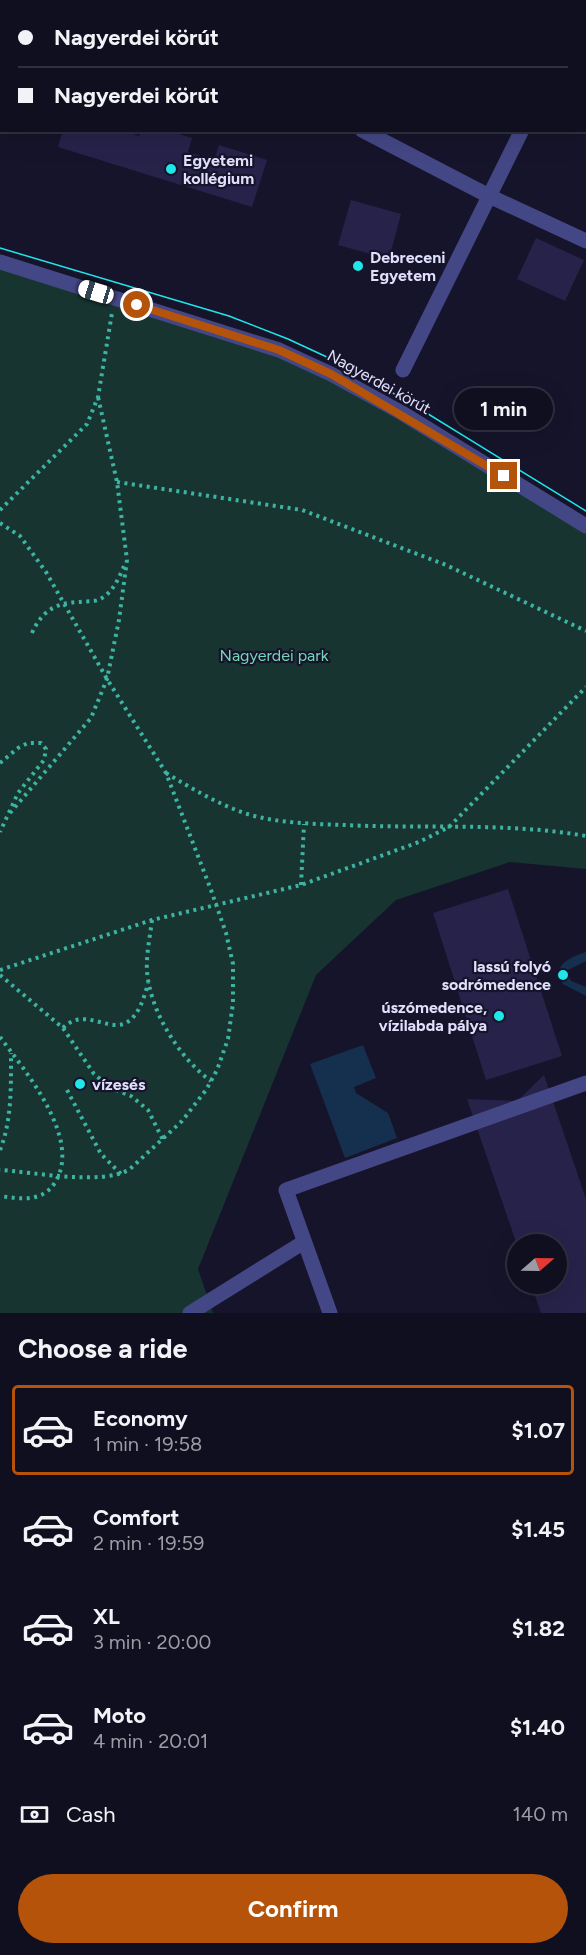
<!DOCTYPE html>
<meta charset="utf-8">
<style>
:root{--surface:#100f20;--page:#191829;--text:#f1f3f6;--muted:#9c9ca5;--line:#302f3e;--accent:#b45309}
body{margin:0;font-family:Figtree,sans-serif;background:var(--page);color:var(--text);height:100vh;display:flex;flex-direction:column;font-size:22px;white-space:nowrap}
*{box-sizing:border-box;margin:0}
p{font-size:20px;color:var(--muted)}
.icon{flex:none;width:33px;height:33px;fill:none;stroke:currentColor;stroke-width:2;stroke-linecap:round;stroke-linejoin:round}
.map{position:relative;height:1313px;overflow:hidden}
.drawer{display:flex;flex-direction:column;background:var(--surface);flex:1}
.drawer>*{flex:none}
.top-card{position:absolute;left:0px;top:0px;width:586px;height:132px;box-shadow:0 6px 24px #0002,0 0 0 2px var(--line);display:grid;align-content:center;height:132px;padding:0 18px;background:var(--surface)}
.needle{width:39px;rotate:70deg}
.controls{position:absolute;left:507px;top:1234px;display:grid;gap:12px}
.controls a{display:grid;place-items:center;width:60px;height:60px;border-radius:50%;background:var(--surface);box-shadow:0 6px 24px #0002,0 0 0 2px var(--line);font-size:30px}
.end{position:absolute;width:27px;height:27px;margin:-14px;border:8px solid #b45309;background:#fff;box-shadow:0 0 0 3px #fff}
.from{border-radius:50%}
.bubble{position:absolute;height:42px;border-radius:21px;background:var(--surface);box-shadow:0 6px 24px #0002,0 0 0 2px var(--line);font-size:20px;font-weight:700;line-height:42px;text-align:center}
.car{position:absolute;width:18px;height:36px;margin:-18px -9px;border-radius:8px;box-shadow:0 0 4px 2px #0007;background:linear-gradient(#fff 24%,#345 0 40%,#fff 0 76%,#345 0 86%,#fff 0)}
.top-card b{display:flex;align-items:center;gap:21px;height:57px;font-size:22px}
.top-card b+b{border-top:2px solid var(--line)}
.top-card i{width:15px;height:15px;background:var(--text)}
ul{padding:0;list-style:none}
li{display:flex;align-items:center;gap:18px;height:90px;margin:0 12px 9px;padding:0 6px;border:3px solid transparent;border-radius:6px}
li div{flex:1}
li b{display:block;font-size:22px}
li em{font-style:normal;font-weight:700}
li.current{border-color:var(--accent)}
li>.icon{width:54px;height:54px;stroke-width:1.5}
h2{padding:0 18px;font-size:27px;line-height:72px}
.pay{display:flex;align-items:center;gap:15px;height:66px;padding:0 18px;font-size:22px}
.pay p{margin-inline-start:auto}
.action{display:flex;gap:12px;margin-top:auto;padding:12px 18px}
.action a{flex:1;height:69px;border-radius:36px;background:var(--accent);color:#fff;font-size:24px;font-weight:700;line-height:69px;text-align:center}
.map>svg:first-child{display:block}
.green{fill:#183431}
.water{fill:#152f4e}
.building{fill:#27224a}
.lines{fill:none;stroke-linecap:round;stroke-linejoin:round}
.path{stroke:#3db3a2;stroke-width:4;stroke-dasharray:3 4.5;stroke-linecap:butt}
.minor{stroke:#444785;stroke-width:15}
.tram{stroke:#1fe6e9;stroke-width:1.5}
.route{stroke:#b45309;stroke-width:8}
.poi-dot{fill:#1fe6e9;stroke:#16142a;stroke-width:2}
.labels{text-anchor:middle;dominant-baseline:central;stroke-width:4.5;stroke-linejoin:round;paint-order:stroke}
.poi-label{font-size:16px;font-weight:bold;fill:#e1e0fc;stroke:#16142a;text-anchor:start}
.street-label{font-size:16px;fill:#e1e0fc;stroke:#16142a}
.park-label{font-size:16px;fill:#72d7b5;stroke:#16142a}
</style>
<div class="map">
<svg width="586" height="1313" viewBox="0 0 586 1313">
<rect width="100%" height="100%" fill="#16142a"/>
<path class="green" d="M0,262L279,350L586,526V869L510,862L396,900L316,975L198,1269L213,1313H0Z"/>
<path class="water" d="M586,952V961L566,971L571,981L586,987V996L563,984C550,965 571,957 586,952Z
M363,1045L376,1078L354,1087L356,1093L388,1113L397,1138L345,1158L310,1064Z"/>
<path class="building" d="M63,130H120L139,136L140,130H166L192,138L188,152L214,160L219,145L267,160L252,207L58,147Z
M351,200L401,214L389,259L338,245Z
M536,238L584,260L565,301L517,279Z
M508,889L562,1056L486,1080L433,913Z
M544,1075L586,1199V1313H541L531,1284H556V1245H517L467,1099L517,1101Z"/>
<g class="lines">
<path class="path" d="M70,2V0
M117,482L302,510L446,565L586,631
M0,510L87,424L98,397L112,313
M0,523L20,536L46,572L107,679L166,773L211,890L226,933L233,964V1003L228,1039L217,1070L206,1090L182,1121L130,1169C103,1186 33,1172 0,1170
M32,633C42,611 55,603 79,602C84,601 93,602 98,600C113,594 119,577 125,564
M0,763L18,748L28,743H41L46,749L44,760L18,793L0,832
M166,773C191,788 216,803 244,813C275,823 311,824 344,825C424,829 506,822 586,836
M10,813L91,718L107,679L119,620L127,560L117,482L98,397
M301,885L304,824
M152,920C150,937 146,955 147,971C150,1011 179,1058 211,1081
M0,970L152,920L301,885L419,842L449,827L586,687
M0,975L63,1028L94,1074L111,1088L131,1096L148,1110L163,1140
M63,1028C93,997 128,1064 148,983
M0,1037C25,1071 84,1140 54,1184C42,1202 20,1199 0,1196
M67,1090L101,1154L121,1174
M0,1150C12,1120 11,1086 11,1053"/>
<path class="minor" d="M342,2L343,1
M585,2L586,0
M0,49H2
M585,117L586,118
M362,130L489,196L586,241
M0,262L279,350L331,374L402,413L586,526
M403,370L522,130
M190,1313L304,1242
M330,1313L286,1190L586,1083"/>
<path class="tram" d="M0,248L229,316L288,339L342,364L412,404L586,511"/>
</g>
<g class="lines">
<path class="route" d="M137,305L279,350L331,374L504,476"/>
</g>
<g class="poi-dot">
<circle cx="171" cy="169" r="6"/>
<circle cx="358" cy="266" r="6"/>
<circle cx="563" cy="975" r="6"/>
<circle cx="499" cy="1016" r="6"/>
<circle cx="80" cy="1084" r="6"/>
</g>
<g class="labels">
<g class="poi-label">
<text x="183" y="160">Egyetemi<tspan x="183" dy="18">kollégium</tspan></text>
<text x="370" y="257">Debreceni<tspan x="370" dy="18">Egyetem</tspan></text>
<text x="551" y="966" text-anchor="end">lassú folyó<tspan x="551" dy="18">sodrómedence</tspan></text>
<text x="487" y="1007" text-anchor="end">úszómedence,<tspan x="487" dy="18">vízilabda pálya</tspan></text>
<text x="92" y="1084">vízesés</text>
</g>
<g class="street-label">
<text transform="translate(379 382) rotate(29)">Nagyerdei körút</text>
</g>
<g class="park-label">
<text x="274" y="655">Nagyerdei park</text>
</g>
</g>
</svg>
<div class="controls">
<a><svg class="needle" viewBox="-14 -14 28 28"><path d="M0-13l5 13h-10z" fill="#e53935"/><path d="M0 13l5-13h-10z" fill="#9c9ca5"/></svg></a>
</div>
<i class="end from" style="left:137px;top:305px"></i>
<i class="end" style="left:504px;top:476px"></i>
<div class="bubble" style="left:454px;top:388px;width:99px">1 min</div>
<i class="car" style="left:96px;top:292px;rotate:287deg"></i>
<div class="top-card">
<b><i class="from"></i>Nagyerdei körút</b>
<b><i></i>Nagyerdei körút</b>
</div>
</div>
<section class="drawer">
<h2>Choose a ride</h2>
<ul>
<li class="current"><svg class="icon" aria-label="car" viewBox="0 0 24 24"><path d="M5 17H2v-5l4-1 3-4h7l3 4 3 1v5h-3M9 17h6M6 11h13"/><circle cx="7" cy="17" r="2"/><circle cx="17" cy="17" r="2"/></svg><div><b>Economy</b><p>1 min · 19:58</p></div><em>$1.07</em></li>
<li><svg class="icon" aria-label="car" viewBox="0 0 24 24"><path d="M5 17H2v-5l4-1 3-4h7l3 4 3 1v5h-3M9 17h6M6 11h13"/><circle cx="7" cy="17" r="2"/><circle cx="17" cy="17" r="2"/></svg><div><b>Comfort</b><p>2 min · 19:59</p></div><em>$1.45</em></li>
<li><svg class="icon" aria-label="car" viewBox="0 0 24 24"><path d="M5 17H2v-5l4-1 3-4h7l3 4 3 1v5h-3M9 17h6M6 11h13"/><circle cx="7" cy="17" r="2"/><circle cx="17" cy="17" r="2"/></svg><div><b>XL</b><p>3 min · 20:00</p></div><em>$1.82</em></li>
<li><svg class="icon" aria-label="car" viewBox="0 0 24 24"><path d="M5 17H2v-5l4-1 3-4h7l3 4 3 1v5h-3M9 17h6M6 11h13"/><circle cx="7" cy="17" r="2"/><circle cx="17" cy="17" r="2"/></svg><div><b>Moto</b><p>4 min · 20:01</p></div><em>$1.40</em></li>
</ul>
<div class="pay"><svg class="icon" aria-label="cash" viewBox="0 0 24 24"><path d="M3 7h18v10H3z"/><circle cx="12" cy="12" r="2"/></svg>Cash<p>140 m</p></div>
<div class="action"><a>Confirm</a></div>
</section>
